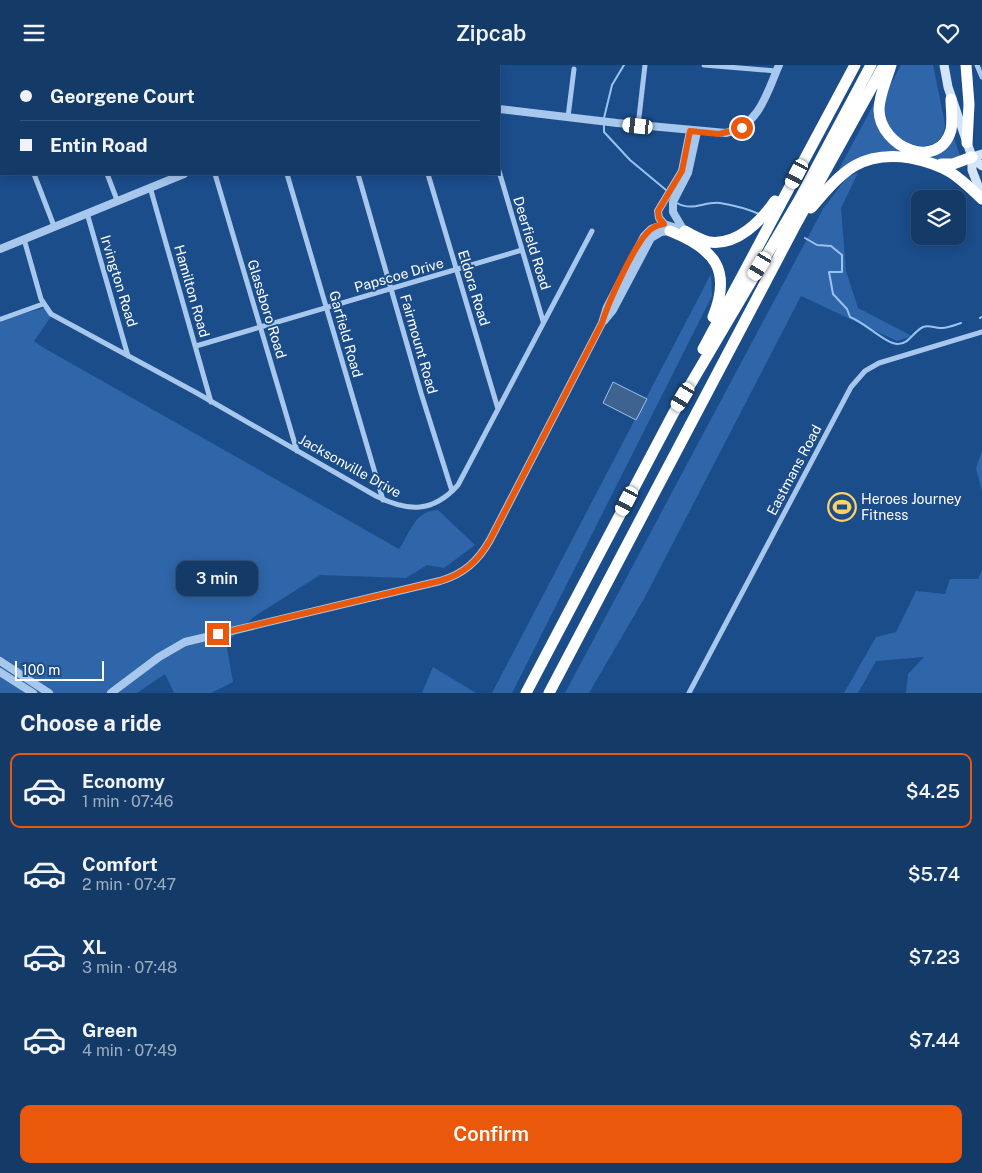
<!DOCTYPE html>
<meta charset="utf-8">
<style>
:root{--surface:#143a68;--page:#214571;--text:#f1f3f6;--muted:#9dadc0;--line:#33547c;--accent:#ea580c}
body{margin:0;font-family:"Public Sans",sans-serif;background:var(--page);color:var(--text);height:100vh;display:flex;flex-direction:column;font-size:19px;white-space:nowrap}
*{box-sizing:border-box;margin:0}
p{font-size:16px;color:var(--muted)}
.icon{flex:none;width:28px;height:28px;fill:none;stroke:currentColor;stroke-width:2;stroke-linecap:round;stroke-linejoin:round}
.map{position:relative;height:628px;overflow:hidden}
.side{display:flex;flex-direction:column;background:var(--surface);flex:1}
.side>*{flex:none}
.top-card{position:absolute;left:0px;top:0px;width:500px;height:110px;box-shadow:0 2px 12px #0003,0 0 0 1px var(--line);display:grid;align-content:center;height:110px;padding:0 20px;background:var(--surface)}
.controls{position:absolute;left:911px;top:125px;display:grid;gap:10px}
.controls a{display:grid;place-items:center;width:55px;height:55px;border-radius:10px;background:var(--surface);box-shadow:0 2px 12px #0003,0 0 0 1px var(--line);font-size:25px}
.scale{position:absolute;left:15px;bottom:12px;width:89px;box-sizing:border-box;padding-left:5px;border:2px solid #fff;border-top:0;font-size:14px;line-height:18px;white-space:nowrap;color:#fff;-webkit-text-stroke:4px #1b4d8b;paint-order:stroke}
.end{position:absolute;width:22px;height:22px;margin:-11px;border:6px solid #ea580c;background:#fff;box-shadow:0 0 0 2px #fff}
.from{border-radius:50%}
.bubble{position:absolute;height:35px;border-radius:10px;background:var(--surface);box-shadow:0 2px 12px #0003,0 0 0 1px var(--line);font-size:16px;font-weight:600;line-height:35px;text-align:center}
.car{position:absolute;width:15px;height:30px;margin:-15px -8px;border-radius:6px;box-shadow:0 0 4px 1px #0007;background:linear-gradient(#fff 24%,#345 0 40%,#fff 0 76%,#345 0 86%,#fff 0)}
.top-card b{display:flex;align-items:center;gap:18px;height:48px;font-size:19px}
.top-card b+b{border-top:1px solid var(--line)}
.top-card i{width:12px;height:12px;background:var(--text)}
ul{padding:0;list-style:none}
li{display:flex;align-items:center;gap:15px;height:75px;margin:0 10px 8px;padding:0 10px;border:2px solid transparent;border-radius:10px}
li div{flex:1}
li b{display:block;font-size:19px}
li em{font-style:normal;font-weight:600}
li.selected{border-color:var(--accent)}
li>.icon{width:45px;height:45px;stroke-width:1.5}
h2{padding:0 20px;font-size:22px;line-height:60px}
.action{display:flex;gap:10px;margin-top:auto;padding:10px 20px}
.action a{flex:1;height:58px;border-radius:10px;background:var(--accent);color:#fff;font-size:20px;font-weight:600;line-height:58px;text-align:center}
header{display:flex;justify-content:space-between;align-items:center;height:65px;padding:0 20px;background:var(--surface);font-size:22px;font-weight:600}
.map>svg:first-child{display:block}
.green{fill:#2e66a9}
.water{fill:#3f6391;stroke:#9ac2ef}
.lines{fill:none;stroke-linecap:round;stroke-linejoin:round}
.stream{stroke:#9ac2ef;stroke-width:2}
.minor{stroke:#a7c7ed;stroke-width:5}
.tertiary{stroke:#a7c7ed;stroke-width:8}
.secondary{stroke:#d4e4f9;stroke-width:9}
.motorway{stroke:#fff;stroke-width:11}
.route{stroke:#ea580c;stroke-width:6}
.labels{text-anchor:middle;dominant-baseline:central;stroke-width:4;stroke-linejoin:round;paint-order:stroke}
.street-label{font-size:14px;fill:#fff;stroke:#1b4d8b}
.poi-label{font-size:14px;fill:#fff;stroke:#1b4d8b;text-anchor:start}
</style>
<header><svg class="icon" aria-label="menu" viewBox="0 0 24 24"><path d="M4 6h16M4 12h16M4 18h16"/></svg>Zipcab<svg class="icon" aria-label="heart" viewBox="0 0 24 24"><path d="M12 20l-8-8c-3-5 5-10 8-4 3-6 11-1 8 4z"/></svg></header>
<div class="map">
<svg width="982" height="628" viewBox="0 0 982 628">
<rect width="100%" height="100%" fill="#1b4d8b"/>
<path class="green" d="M901,0H933L945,59C942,104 869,72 885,32C889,21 896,11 901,0Z
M876,35L877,51L916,89L953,70L960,91L945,96L885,86L869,89L841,105L839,104Z
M858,108L841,143L846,206L858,243L912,271L897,276L801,231L645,532L589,628H565L823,144L847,112Z
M711,209L712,231L512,628H492Z
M44,243L53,249L34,276L44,283L399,484C411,467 414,446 438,445L475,480L444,503L427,500L406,513L320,510L255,551L226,578L233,617L211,628H174L165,609L137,628H0V255Z
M982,386V426L976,403Z
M982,505V628H906L908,609L924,592L876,596L858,628H844L876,572L896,567L916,526L945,529L950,514H978Z
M433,602L476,628H422Z"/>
<path class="water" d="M0,0H477L1,1L0,105Z
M613,317L647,334L636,355L603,338Z"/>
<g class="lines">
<path class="stream" d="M604,53L612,20L624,0
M604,58V67L630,95L666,125
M677,138C692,147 705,136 720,138C732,140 748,144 759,149
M805,173L817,180L831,181L842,190V207H829L833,229L847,244L850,252C864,257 886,279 898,279C909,279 913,267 923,262C930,259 935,264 942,263C948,263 955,260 961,258
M980,253L982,252"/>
<path class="minor" d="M704,0L776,6
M977,0L982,12
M568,52L574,4
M638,61L645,0
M499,106L543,256
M34,109L54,161
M107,109L117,135
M215,109L297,386
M287,109L383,435
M358,109L421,328L452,426
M428,109L498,344
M150,122L211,337
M87,148L128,291
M24,174L41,234L51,249L195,327L376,431C408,447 433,448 458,420L592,166
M1,254L43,239
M196,281L522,185
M689,628L851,322L865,306L879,298L982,267"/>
<path class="tertiary" d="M499,44L617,58L726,68C759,61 767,28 779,0
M666,161L659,153L658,146L682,106L690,66
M683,164L673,147V137L688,108L697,67
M0,184L184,109
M604,256L613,245L651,173L661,167L670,166
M0,596L49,628
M0,607L33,628
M111,628L159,592L185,577L440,516C464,509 478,496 490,475L602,258L607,242L644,171L651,164L664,159L685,166"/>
<path class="secondary" d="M944,0L948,22L972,92V105L982,131
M972,92L982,101
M972,92L982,89"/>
<path class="motorway" d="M891,0C887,14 879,30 879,45C880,83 939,107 951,65C953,55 951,43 951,34
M966,0L969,39L967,78
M941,99H953L972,92
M811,143C842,107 860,85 911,93C946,100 957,110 982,134
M670,166C715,184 732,205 713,252
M685,166C692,170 701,175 709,177C737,181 761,156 775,136
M703,284L855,0
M526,628L673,349L799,135L871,0
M549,628L795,161L884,0"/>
</g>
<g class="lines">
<path class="route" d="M218,569L440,516C464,509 478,496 490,475L602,258C608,238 633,183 647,168C651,163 657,160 664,159L659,153L658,146L682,106L690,66L719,69L742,63"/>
</g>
<defs>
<symbol id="stadium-ring" viewBox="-11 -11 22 22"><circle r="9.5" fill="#1b4d8b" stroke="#fed164" stroke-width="1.5"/><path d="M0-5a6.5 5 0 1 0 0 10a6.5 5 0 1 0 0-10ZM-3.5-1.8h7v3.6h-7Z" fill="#fed164"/></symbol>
</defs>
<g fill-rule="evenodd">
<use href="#stadium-ring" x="826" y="426" width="32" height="32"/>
</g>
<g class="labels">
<g class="street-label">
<text transform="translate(532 178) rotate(73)">Deerfield Road</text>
<text transform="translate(399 210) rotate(-16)">Papscoe Drive</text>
<text transform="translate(119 216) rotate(73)">Irvington Road</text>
<text transform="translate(474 223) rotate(73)">Eldora Road</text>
<text transform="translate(192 226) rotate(74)">Hamilton Road</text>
<text transform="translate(267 244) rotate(73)">Glassboro Road</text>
<text transform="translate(346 269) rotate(74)">Garfield Road</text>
<text transform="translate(419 279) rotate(74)">Fairmount Road</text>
<text transform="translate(350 401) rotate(29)">Jacksonville Drive</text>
<text transform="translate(794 405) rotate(-62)">Eastmans Road</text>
</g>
<g class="poi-label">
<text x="861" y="434">Heroes Journey<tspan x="861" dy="16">Fitness</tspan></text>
</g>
</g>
</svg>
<div class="controls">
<a><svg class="icon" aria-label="layers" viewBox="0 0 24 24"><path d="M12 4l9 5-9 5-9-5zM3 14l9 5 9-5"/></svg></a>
</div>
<div class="scale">100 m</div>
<i class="end from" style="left:742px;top:63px"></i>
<i class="end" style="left:218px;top:569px"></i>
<div class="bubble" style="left:176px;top:496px;width:82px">3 min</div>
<i class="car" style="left:638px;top:61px;rotate:276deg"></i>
<i class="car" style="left:797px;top:109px;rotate:208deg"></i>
<i class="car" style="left:760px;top:201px;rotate:211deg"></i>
<i class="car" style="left:683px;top:332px;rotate:211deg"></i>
<i class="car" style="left:627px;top:436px;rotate:208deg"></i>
<div class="top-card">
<b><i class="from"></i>Georgene Court</b>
<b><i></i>Entin Road</b>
</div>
</div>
<section class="side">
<h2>Choose a ride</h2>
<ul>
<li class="selected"><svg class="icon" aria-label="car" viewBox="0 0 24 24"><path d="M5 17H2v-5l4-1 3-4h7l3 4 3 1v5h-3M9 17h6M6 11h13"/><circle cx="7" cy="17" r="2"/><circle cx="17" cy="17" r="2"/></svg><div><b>Economy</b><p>1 min · 07:46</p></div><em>$4.25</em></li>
<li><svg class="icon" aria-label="car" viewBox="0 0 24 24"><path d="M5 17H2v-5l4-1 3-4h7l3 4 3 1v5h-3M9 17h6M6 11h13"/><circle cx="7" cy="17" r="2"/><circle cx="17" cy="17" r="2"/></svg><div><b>Comfort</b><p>2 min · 07:47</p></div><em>$5.74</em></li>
<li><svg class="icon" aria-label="car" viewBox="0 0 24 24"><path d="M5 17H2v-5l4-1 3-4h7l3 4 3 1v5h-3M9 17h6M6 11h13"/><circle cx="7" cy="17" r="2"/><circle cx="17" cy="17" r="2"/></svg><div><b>XL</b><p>3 min · 07:48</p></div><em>$7.23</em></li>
<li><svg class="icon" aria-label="car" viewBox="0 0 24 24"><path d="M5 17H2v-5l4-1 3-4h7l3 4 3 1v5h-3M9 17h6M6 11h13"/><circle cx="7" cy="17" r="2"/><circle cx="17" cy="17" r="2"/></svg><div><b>Green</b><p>4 min · 07:49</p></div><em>$7.44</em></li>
</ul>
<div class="action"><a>Confirm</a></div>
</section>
